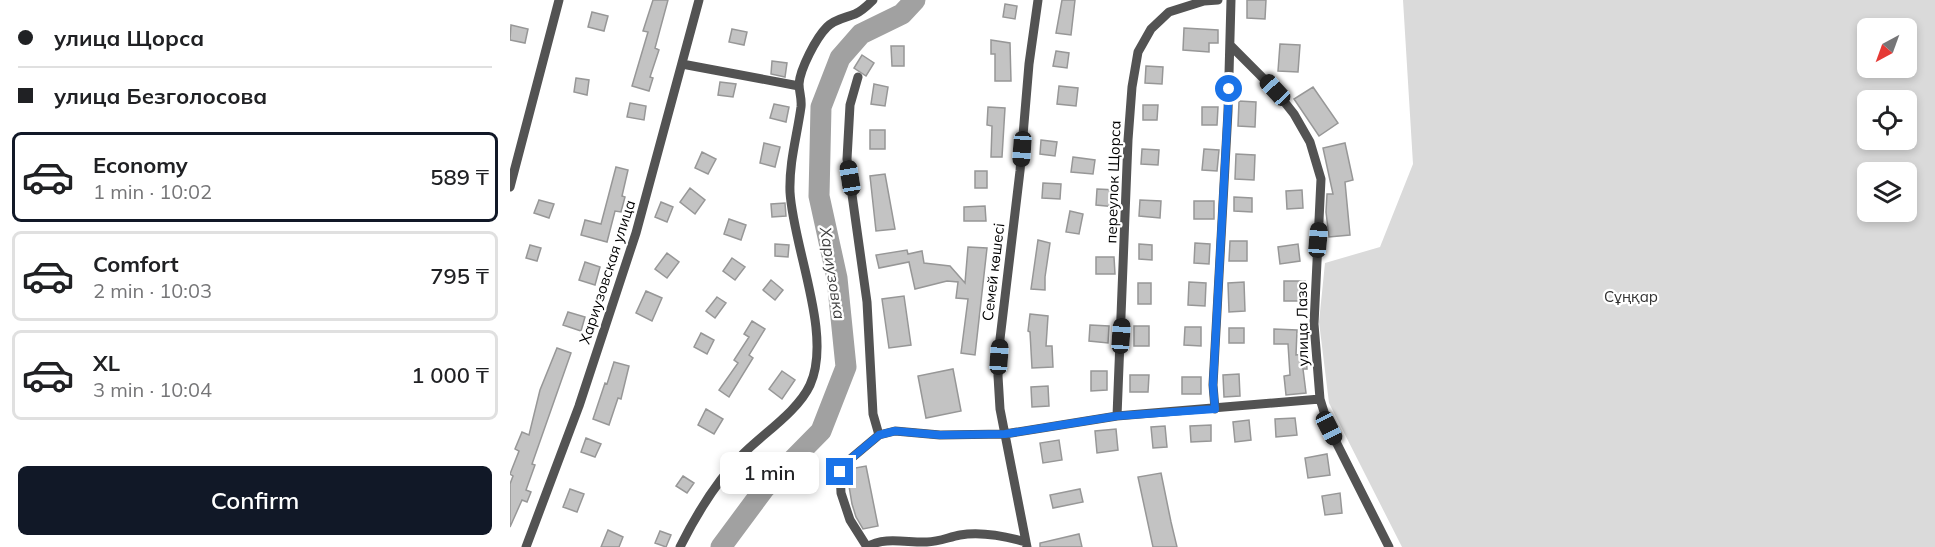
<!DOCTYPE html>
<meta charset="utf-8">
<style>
:root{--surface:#fff;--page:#f6f6f6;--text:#202124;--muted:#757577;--line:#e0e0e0;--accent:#111827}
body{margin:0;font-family:Mulish,sans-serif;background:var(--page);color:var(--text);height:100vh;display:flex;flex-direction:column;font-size:22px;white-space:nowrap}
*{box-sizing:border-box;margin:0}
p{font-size:20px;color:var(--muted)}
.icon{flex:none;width:33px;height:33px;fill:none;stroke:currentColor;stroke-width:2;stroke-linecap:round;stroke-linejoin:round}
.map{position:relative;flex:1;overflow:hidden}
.drawer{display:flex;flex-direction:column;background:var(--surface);width:510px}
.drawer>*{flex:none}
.banner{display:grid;align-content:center;height:132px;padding:0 18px;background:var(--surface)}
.needle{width:39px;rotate:221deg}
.controls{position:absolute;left:1347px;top:18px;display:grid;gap:12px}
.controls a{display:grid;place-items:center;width:60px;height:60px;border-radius:9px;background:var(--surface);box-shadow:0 3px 9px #0003;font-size:30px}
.end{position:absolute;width:27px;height:27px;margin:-14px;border:8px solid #1a73e8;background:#fff;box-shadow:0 0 0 3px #fff}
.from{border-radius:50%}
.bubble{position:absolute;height:42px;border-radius:9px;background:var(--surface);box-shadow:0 3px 9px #0003;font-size:20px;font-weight:600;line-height:42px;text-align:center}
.car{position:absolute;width:18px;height:36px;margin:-18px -9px;border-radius:8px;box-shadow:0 0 4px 2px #0007;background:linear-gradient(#222 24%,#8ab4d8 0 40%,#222 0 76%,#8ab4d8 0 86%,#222 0)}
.banner b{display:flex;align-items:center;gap:21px;height:57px;font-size:22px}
.banner b+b{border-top:2px solid var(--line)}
.banner i{width:15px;height:15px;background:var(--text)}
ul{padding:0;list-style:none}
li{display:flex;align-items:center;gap:18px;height:90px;margin:0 12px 9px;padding:0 6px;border:3px solid var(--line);border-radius:9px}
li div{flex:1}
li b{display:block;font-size:22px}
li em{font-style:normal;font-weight:600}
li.active{border-color:var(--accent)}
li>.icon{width:54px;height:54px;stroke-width:1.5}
.cta{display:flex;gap:12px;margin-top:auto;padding:12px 18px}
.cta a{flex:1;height:69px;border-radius:9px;background:var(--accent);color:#fff;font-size:24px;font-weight:600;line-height:69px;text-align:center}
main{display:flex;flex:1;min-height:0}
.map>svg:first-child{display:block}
.green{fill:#dadada;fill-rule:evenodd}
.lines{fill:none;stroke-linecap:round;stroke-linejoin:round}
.river{stroke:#a1a1a1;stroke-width:21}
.building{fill:#c3c3c3;stroke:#979797;stroke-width:1.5}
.street{stroke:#535353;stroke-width:9}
.route{stroke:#1a73e8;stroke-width:8}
.labels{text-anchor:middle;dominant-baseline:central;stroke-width:4.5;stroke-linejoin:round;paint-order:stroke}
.street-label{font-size:15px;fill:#000;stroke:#fff}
.park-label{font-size:15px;fill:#313131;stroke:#fff}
.water-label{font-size:16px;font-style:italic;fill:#424242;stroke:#fff}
</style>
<main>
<section class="drawer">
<div class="banner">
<b><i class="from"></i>улица Щорса</b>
<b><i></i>улица Безголосова</b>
</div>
<ul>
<li class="active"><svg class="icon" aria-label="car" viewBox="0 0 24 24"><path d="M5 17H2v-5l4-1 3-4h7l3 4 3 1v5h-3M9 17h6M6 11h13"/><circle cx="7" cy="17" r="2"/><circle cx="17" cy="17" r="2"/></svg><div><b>Economy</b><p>1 min · 10:02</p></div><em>589 ₸</em></li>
<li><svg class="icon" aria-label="car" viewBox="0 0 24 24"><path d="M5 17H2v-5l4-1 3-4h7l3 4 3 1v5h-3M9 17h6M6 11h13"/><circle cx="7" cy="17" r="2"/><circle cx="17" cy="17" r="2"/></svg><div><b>Comfort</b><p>2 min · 10:03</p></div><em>795 ₸</em></li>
<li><svg class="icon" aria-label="car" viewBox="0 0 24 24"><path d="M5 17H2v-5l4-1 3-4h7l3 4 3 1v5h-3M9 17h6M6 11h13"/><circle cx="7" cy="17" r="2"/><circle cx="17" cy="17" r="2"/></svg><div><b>XL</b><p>3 min · 10:04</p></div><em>1 000 ₸</em></li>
</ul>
<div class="cta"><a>Confirm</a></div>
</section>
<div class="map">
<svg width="1425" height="547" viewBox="0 0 1425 547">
<rect width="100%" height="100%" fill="#fff"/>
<path class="green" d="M893,0H1425V547H892L819,403L809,322L815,263L870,247L903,164ZM1358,28H1396V68H1358ZM1358,100H1396V140H1358ZM1358,172H1396V212H1358Z"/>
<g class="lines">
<path class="river" d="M211,547L254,489L311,431L336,367L327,278L309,196L311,107L330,58L351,34L392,14L405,0"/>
</g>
<path class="building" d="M143,0H158L145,48L149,50L140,77L143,78L139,91L122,86L138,32L133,31Z
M552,0H565L561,35L546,33Z
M737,0H756L755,19L737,18Z
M495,4L507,6L505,19L493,17Z
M82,12L98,16L94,31L78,27Z
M1,25L18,29L15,43L0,40Z
M674,28L708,30V43H699V52L673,50Z
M222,29L237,32L234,45L219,42Z
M481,40L500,43L501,81H485V54H481Z
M770,44L790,45L788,72L768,71Z
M381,46H394V66H382Z
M546,51L559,53L557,68L543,66Z
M352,55L364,63L356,76L344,68Z
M262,61L277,63L275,77L261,74Z
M636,66L653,67L652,84L635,83Z
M66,78L79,80L77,95L64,92Z
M210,82L226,84L223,97L208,95Z
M364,84L378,87L375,106L361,104Z
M549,86L568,88L566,106L547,104Z
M803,87L828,123L809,136L784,99Z
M729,101L746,102L745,127L728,126Z
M120,103L136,106L134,120L117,117Z
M264,104L279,107L276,122L260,118Z
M633,105H648L647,120H633Z
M478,107L495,108L492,157H481L482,126L477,125Z
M692,107H708L707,125H692Z
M360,130H375V149H360Z
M531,140L547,142L545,156L530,154Z
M254,143L270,147L265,167L250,163Z
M835,143L843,180L835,182L840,235L819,237L816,212L817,194H823L813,148Z
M632,149L649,150L648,165L631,164Z
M694,149L709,150L707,171L692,170Z
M192,152L206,159L198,174L185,168Z
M726,154L745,155L744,180L725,179Z
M563,157L585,160L583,174L561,172Z
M106,167L118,170L112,196L115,197L111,212L105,211L97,242L71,235L75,220L91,224Z
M465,171H477V188H465Z
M375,174L385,229L366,231L360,176Z
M533,183L551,184L550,199L532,198Z
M180,188L195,200L185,214L170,202Z
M587,189L607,190L606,207L586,205Z
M792,190L793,208L777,209L776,191Z
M724,197L742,198V212L724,211Z
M29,200L44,204L39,218L24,213Z
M630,200L651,201L650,218L629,216Z
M684,201H704V219H684Z
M151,202L163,207L157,222L145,217Z
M275,203L276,216L262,217L261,204Z
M475,206L476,221H454V207Z
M560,211L573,214L569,234L556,232Z
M219,219L236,225L231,240L214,234Z
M528,240L540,243L535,277V290L521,289Z
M720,241H737V261H719Z
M685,243L700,244L699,264L684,263Z
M265,244L279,245L278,257L265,256Z
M629,244L642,245V260L629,259Z
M788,244L790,261L770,264L768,247Z
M20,245L31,248L27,261L16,258Z
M458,247L477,248L465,355L451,353L458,299L446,298L448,282L437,281L405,289L399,262L369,268L366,255L397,250L398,254L412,251L414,263L440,266L455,283Z
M157,253L169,262L157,278L145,269Z
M586,257H604L605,274H586Z
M222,258L235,267L225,280L213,271Z
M75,262L90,267L85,285L69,280Z
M261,280L273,290L265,300L253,290Z
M774,281H795L796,301H774Z
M679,282L696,283L695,306L678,305Z
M734,282L735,311L719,312L718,283Z
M628,283H641V304H628Z
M136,291L152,298L142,321L126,313Z
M394,296L401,345L379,348L372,299Z
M207,297L216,303L205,318L196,311Z
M58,312L75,317L71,331L53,325Z
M520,314L538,316L536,346H542L543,367L522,368L520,332L518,331Z
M242,321L255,329L239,355L243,358L219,397L209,390L228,363L224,360L239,337L234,334Z
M580,325L599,326L598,343L579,341Z
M624,326H639V346H624Z
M675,327H691V346L674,345Z
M719,328H734V343H719Z
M764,329L787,330L786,355L796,354L797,369H793L796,393L776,395L774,376L780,375L778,344H764Z
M191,333L204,340L197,354L184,347Z
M47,348L61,353L22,464L25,465L16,490L21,492L17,502L12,500L0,527V484L3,476L0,474L9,451L5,449L12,432L19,435L30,390Z
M104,362L119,366L111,399L108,398L99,425L83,419L95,383L97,384Z
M443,369L451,411L416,418L408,376Z
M272,371L285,380L272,399L259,389Z
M581,371H597V390L581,391Z
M729,374L730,396L714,397L713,375Z
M620,375H639L638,392H620Z
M672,377H691V394H672Z
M538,386L539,406L522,407L521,387Z
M196,409L213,419L204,434L188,425Z
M785,418L787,435L766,437L765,419Z
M739,420L741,440L725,442L723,422Z
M701,425V441L681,442L680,426Z
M655,426L657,447L643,448L641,427Z
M606,429L608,450L587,453L585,431Z
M76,438L91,444L85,457L71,452Z
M549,440L552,460L533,463L530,443Z
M817,454L820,475L798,478L795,458Z
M356,466L368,526L353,529L346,517L342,504L337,474L340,469Z
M651,473L661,522L667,547H643L628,477Z
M173,476L184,483L177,493L166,486Z
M60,489L74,494L67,512L53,507Z
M570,489L573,502L543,508L540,495Z
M830,493L832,513L815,515L812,496Z
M98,530L113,537L109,547H91Z
M150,531L161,535L156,547L145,543Z
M569,534L572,547H530V543Z"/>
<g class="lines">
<path class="street" d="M720,45L765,90L784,114L800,142L811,179L804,324L810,399L819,428L879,547
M172,64L289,86
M348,77L340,105L337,159L357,302L363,414L369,435
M0,187L49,0
M705,409L703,385L718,111L721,0
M607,416L618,140L622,87L628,52L641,29L659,12L694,1L708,0
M16,547L69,406L126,233L189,0
M170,547C187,513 207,480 234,453C254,433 288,411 300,385C323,335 283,247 280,192C279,162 287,136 291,107C292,98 289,92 289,84C290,69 306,38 317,27C325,19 335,18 345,14C352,11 358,5 363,0
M357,547L340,520L331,493L330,472L338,461L369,435L385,431L430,435L495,434L607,416L810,399
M357,547C374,536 398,543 417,542C429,542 439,537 450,535C472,531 495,536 516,542
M517,547L490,409L488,376L490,339L510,171L519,64L528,0"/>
</g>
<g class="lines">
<path class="route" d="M330,472L338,461L369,435L385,431L430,435L495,434L607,416L705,409L703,385L719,89"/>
</g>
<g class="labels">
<g class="street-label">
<text transform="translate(603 182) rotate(-88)">переулок Щорса</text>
<text transform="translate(97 272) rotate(-72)">Хариузовская улица</text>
<text transform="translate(483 272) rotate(-83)">Семей көшесі</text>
<text transform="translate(792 324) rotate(-91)">улица Лазо</text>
</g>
<g class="park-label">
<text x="1121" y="296">Сұңқар</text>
</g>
<g class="water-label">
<text transform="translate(323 273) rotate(81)">Хариузовка</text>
</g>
</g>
</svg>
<div class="controls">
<a><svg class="needle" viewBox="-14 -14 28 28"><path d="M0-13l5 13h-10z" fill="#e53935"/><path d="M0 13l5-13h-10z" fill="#757577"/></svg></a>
<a><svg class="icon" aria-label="locate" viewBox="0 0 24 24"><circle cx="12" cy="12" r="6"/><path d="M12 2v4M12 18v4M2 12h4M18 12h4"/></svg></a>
<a><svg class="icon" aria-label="layers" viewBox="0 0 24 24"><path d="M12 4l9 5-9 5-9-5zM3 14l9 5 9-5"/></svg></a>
</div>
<i class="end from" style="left:719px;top:89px"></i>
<i class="end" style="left:330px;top:472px"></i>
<div class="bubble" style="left:210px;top:452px;width:99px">1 min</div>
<i class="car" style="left:765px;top:90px;rotate:317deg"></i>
<i class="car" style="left:512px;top:149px;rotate:184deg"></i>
<i class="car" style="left:340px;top:178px;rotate:351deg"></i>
<i class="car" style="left:808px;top:240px;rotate:5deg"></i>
<i class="car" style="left:611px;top:336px;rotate:4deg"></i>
<i class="car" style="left:489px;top:357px;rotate:4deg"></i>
<i class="car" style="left:819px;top:428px;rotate:153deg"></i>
</div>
</main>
